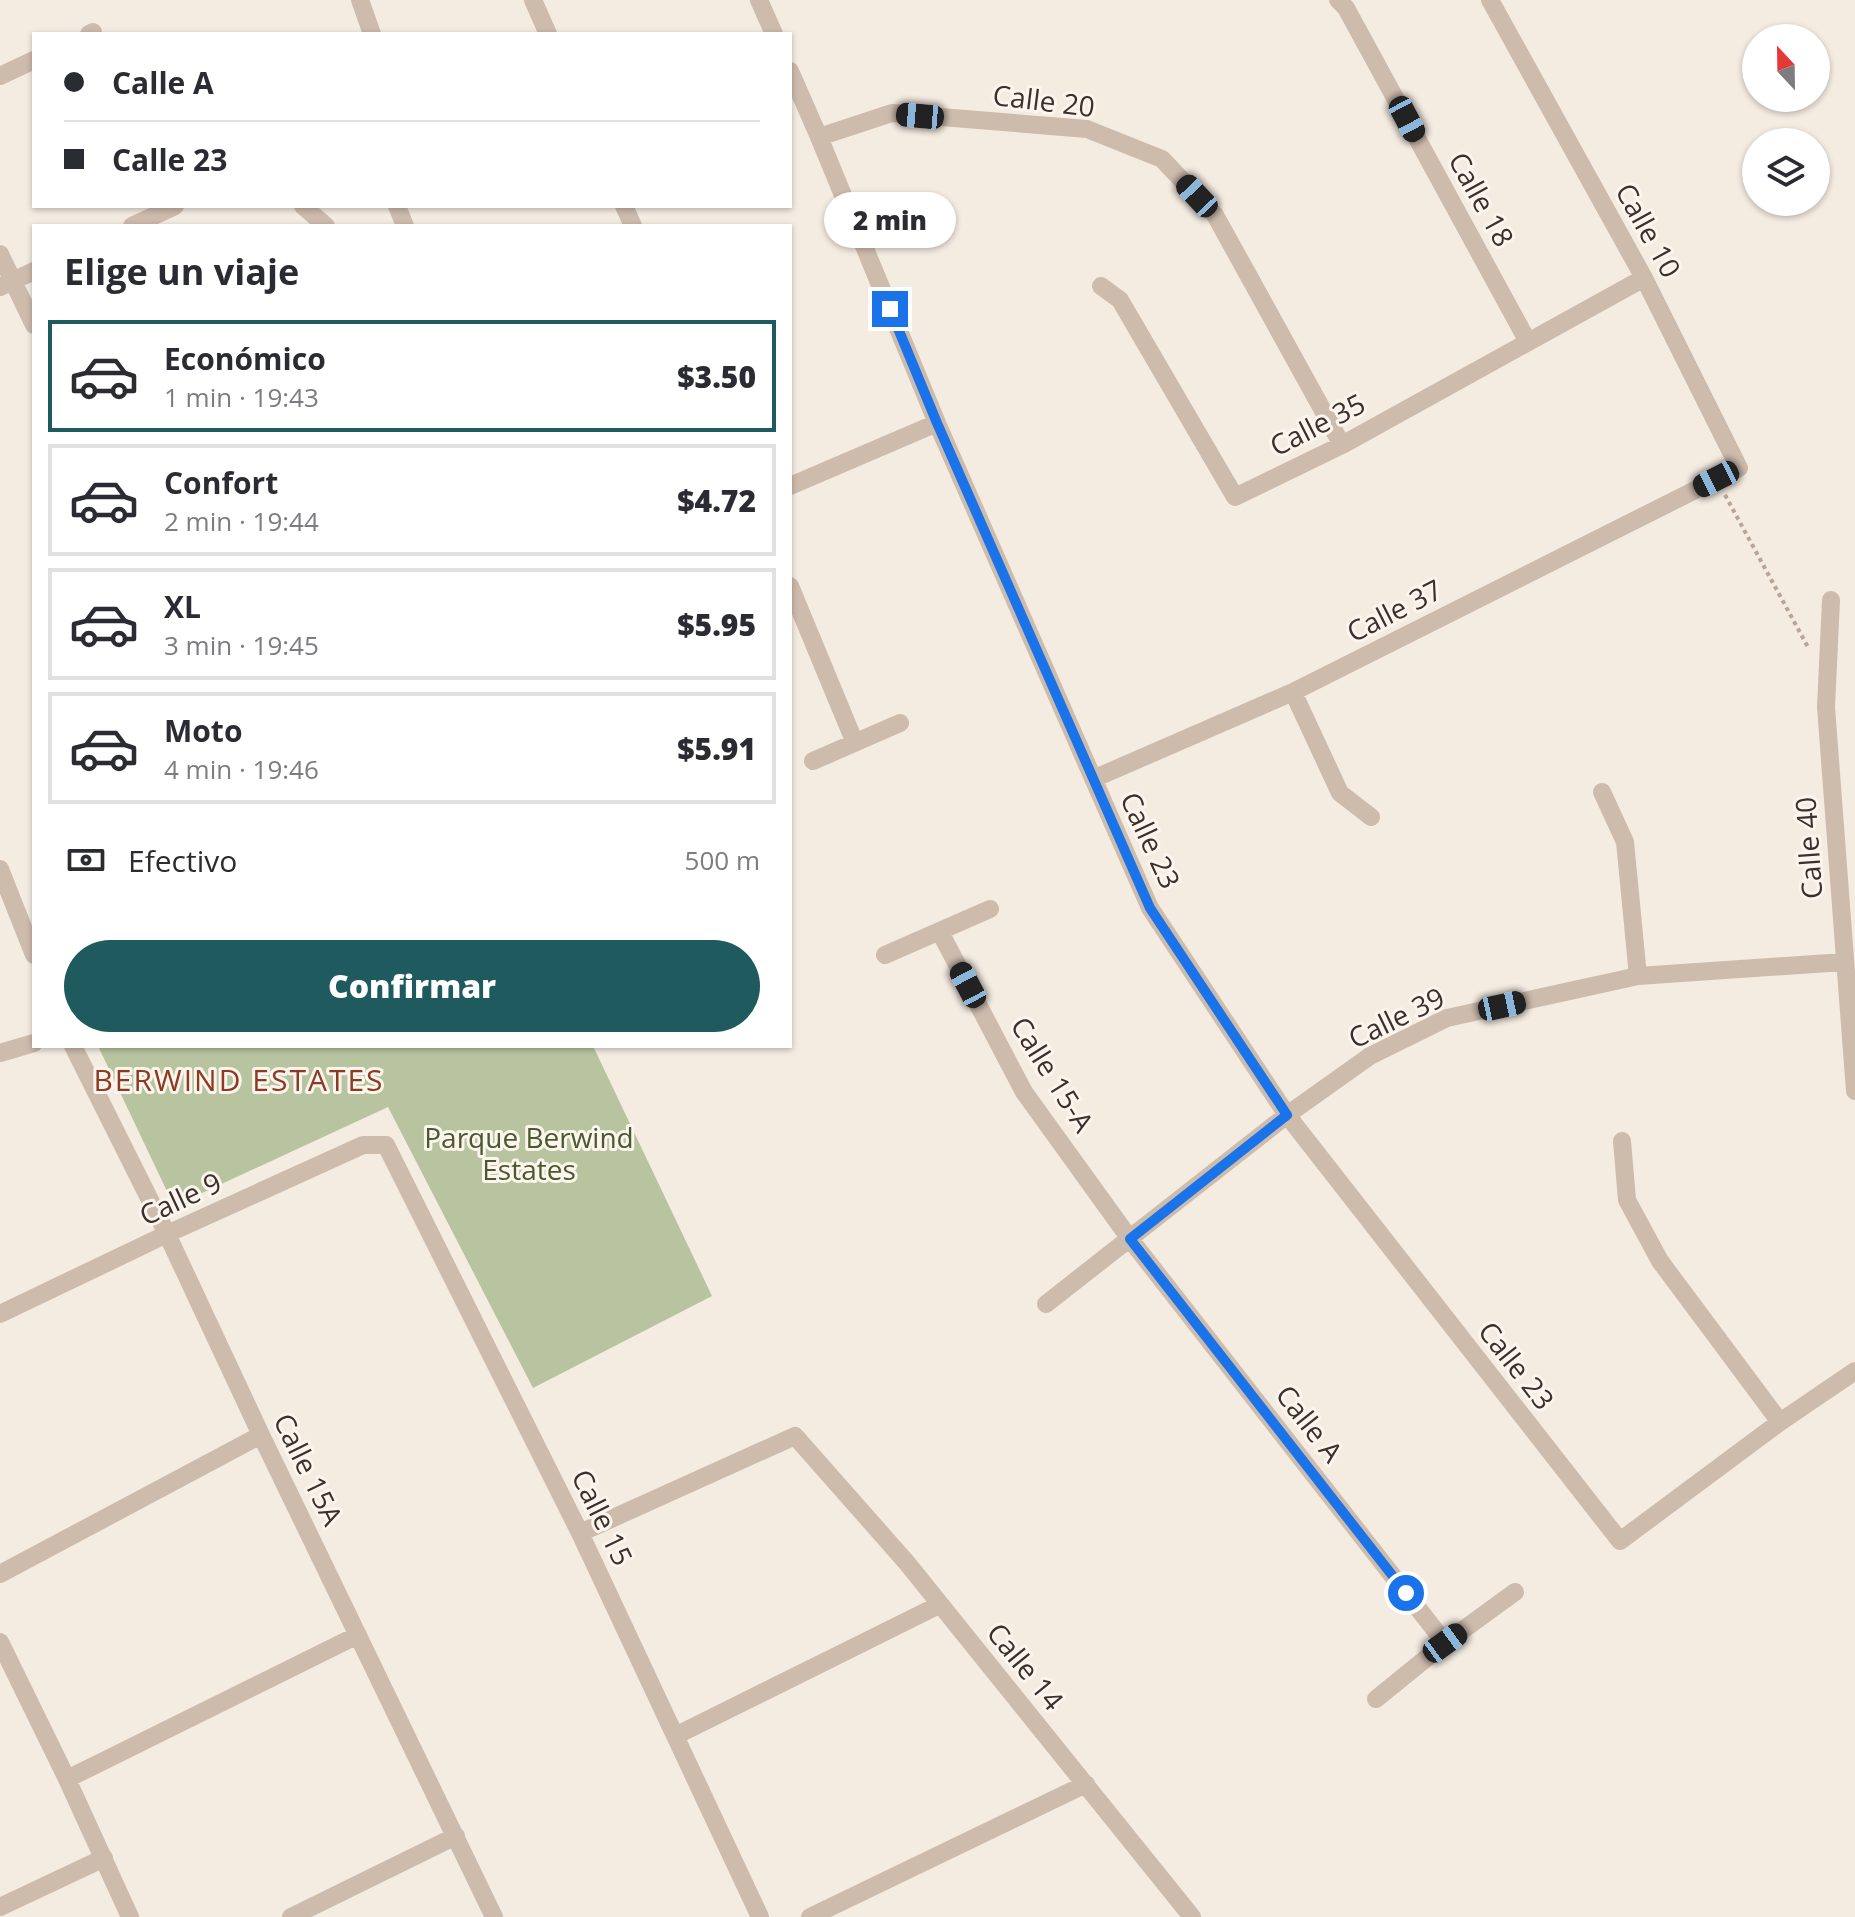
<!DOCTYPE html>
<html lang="es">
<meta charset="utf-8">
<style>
:root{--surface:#fff;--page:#f7f7f7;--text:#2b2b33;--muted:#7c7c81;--line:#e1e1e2;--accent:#1f5a5e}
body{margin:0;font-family:"Open Sans",sans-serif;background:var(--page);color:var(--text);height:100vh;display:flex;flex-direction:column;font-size:30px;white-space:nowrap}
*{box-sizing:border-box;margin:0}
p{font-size:26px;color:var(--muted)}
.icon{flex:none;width:44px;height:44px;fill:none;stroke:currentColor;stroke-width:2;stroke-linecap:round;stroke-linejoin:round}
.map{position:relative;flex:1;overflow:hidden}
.details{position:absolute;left:32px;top:224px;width:760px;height:824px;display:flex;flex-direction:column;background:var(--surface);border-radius:0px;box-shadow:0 2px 6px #0004}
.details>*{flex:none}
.hud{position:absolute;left:32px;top:32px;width:760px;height:176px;border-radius:0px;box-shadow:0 2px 6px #0004;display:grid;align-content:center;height:176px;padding:0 32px;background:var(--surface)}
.needle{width:52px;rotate:338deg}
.tools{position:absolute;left:1742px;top:24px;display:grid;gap:16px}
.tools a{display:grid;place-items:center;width:88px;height:88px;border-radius:50%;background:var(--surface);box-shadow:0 2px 6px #0004;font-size:40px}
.end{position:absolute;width:36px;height:36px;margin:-18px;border:10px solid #1a73e8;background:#fff;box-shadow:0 0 0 4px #fff}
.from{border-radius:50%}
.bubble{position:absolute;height:56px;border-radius:28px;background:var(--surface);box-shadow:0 2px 6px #0004;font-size:26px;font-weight:800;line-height:56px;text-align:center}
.car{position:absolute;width:24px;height:48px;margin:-24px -12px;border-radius:10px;box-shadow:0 0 6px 2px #0007;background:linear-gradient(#222 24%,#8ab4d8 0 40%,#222 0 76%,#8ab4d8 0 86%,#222 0)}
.hud b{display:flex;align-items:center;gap:28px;height:76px;font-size:30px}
.hud b+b{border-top:2px solid var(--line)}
.hud i{width:20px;height:20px;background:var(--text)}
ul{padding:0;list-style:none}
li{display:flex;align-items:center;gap:24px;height:112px;margin:0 16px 12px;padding:0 16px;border:4px solid var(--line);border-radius:0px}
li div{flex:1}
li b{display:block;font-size:30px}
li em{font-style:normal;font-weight:800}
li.current{border-color:var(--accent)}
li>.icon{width:72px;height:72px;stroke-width:1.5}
h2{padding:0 32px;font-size:36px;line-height:96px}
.pay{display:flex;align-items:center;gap:20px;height:88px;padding:0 32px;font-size:30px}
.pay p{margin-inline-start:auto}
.button{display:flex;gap:16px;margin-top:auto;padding:16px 32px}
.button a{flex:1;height:92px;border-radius:48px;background:var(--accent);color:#fff;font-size:32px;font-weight:800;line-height:92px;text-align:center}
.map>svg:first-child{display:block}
.green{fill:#b8c4a0}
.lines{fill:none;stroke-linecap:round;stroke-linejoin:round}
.path{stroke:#b9a596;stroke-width:4;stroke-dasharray:4 4;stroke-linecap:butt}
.minor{stroke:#cdbbac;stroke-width:18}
.route{stroke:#1a73e8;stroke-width:10}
.labels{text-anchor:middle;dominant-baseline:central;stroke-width:6;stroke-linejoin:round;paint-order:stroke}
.street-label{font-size:28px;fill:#3b302b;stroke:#fbf5ee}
.park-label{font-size:28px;fill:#4a5a2e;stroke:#fbf5ee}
.neighbourhood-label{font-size:30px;letter-spacing:2px;fill:#8c3b22;stroke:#fbf5ee}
</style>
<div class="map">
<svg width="1855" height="1917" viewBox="0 0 1855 1917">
<rect width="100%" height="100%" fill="#f4ebe1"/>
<path class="green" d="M98,1046H593L712,1296L533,1388L388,1107L174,1206Z"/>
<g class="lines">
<path class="path" d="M1725,495L1809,649"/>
<path class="minor" d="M360,0L372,34
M533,0L548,34
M759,0L774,34
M1338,0L1346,8L1528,342
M89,34L93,32
M790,71L819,137L937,423L1150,908L1287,1115L1620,1541L1780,1422L1855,1371
M0,76L34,60
M819,137L892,113L1087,129L1162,159L1215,215L1342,445
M303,206L326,226
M397,206L405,226
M624,206L633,226
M132,226L175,206
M0,254L34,325
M1101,286L1120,300L1235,497L1342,445L1644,278
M0,287L34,271
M790,486L937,423
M790,586L855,743
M1831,600L1826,707L1855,1091
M1293,692L1340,793L1371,817
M813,761L900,723
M1093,779L1293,692L1739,468L1644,278L1490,0
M1602,792L1625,842L1638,976
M0,869L34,955
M940,932L1024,1092L1130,1239L1445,1643
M885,955L990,909
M73,1046L167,1234L261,1435L494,1917
M0,1053L34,1043
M1622,1141L1627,1200L1660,1261L1780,1422
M1046,1304L1287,1115L1370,1056L1447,1018L1638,976L1844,962
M0,1314L167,1234L363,1145H386L580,1533L760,1917
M580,1533L795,1436L907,1563L1192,1917
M0,1574L261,1435
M0,1642L67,1779L130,1917
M1376,1699L1445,1643L1515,1592
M675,1736L939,1605
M67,1779L358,1635
M0,1907L104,1858
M291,1917L456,1836
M810,1917L1086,1784"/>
</g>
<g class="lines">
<path class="route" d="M890,309L937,423L1150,908L1287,1115L1130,1239L1406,1593"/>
</g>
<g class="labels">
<g class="street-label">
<text transform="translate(1044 100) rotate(7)">Calle 20</text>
<text transform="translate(1482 199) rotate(61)">Calle 18</text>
<text transform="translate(1649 230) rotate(61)">Calle 10</text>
<text transform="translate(1317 424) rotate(-27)">Calle 35</text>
<text transform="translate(1394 610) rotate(-27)">Calle 37</text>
<text transform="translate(1151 840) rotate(65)">Calle 23</text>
<text transform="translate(1808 848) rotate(-94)">Calle 40</text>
<text transform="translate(1396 1017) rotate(-26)">Calle 39</text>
<text transform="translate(1053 1074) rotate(58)">Calle 15-A</text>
<text transform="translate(180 1198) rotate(-25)">Calle 9</text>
<text transform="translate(1517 1365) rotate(52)">Calle 23</text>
<text transform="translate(1310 1423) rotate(52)">Calle A</text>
<text transform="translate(309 1469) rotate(64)">Calle 15A</text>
<text transform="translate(603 1517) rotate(64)">Calle 15</text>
<text transform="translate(1026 1666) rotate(51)">Calle 14</text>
</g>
<g class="park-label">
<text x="529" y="1137">Parque Berwind<tspan x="529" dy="32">Estates</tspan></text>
</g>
<g class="neighbourhood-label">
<text x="239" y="1079">BERWIND ESTATES</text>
</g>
</g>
</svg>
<div class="tools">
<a><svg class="needle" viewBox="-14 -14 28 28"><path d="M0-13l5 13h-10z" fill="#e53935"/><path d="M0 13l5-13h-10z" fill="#7c7c81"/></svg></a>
<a><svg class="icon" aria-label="layers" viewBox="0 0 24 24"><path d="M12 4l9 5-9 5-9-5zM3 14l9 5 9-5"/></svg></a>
</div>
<i class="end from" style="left:1406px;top:1593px"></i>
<i class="end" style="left:890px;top:309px"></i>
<div class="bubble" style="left:824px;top:192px;width:132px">2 min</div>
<i class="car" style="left:920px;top:116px;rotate:275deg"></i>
<i class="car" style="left:1407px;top:119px;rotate:152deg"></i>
<i class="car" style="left:1197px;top:196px;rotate:317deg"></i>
<i class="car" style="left:1716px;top:479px;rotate:243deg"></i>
<i class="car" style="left:968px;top:985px;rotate:332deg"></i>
<i class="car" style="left:1502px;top:1006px;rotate:78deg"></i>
<i class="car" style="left:1445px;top:1643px;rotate:54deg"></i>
<div class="hud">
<b><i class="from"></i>Calle A</b>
<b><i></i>Calle 23</b>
</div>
<section class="details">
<h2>Elige un viaje</h2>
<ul>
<li class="current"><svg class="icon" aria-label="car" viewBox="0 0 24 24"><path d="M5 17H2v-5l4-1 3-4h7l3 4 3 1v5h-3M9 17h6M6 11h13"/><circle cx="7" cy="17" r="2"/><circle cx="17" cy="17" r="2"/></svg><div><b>Económico</b><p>1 min · 19:43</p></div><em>$3.50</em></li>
<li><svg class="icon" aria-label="car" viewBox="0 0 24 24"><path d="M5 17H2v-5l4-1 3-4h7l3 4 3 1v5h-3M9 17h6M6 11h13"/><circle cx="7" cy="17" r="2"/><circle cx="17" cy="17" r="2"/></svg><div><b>Confort</b><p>2 min · 19:44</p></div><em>$4.72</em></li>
<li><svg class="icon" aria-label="car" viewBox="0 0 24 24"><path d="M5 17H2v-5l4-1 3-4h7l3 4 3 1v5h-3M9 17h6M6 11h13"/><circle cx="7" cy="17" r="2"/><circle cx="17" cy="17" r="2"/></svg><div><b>XL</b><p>3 min · 19:45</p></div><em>$5.95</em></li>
<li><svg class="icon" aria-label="car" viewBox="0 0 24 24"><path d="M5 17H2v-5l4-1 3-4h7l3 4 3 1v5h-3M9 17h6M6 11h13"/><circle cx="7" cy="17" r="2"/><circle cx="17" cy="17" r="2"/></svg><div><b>Moto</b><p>4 min · 19:46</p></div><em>$5.91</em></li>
</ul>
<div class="pay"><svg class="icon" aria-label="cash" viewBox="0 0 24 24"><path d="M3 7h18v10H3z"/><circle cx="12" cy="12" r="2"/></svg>Efectivo<p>500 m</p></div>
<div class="button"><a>Confirmar</a></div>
</section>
</div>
